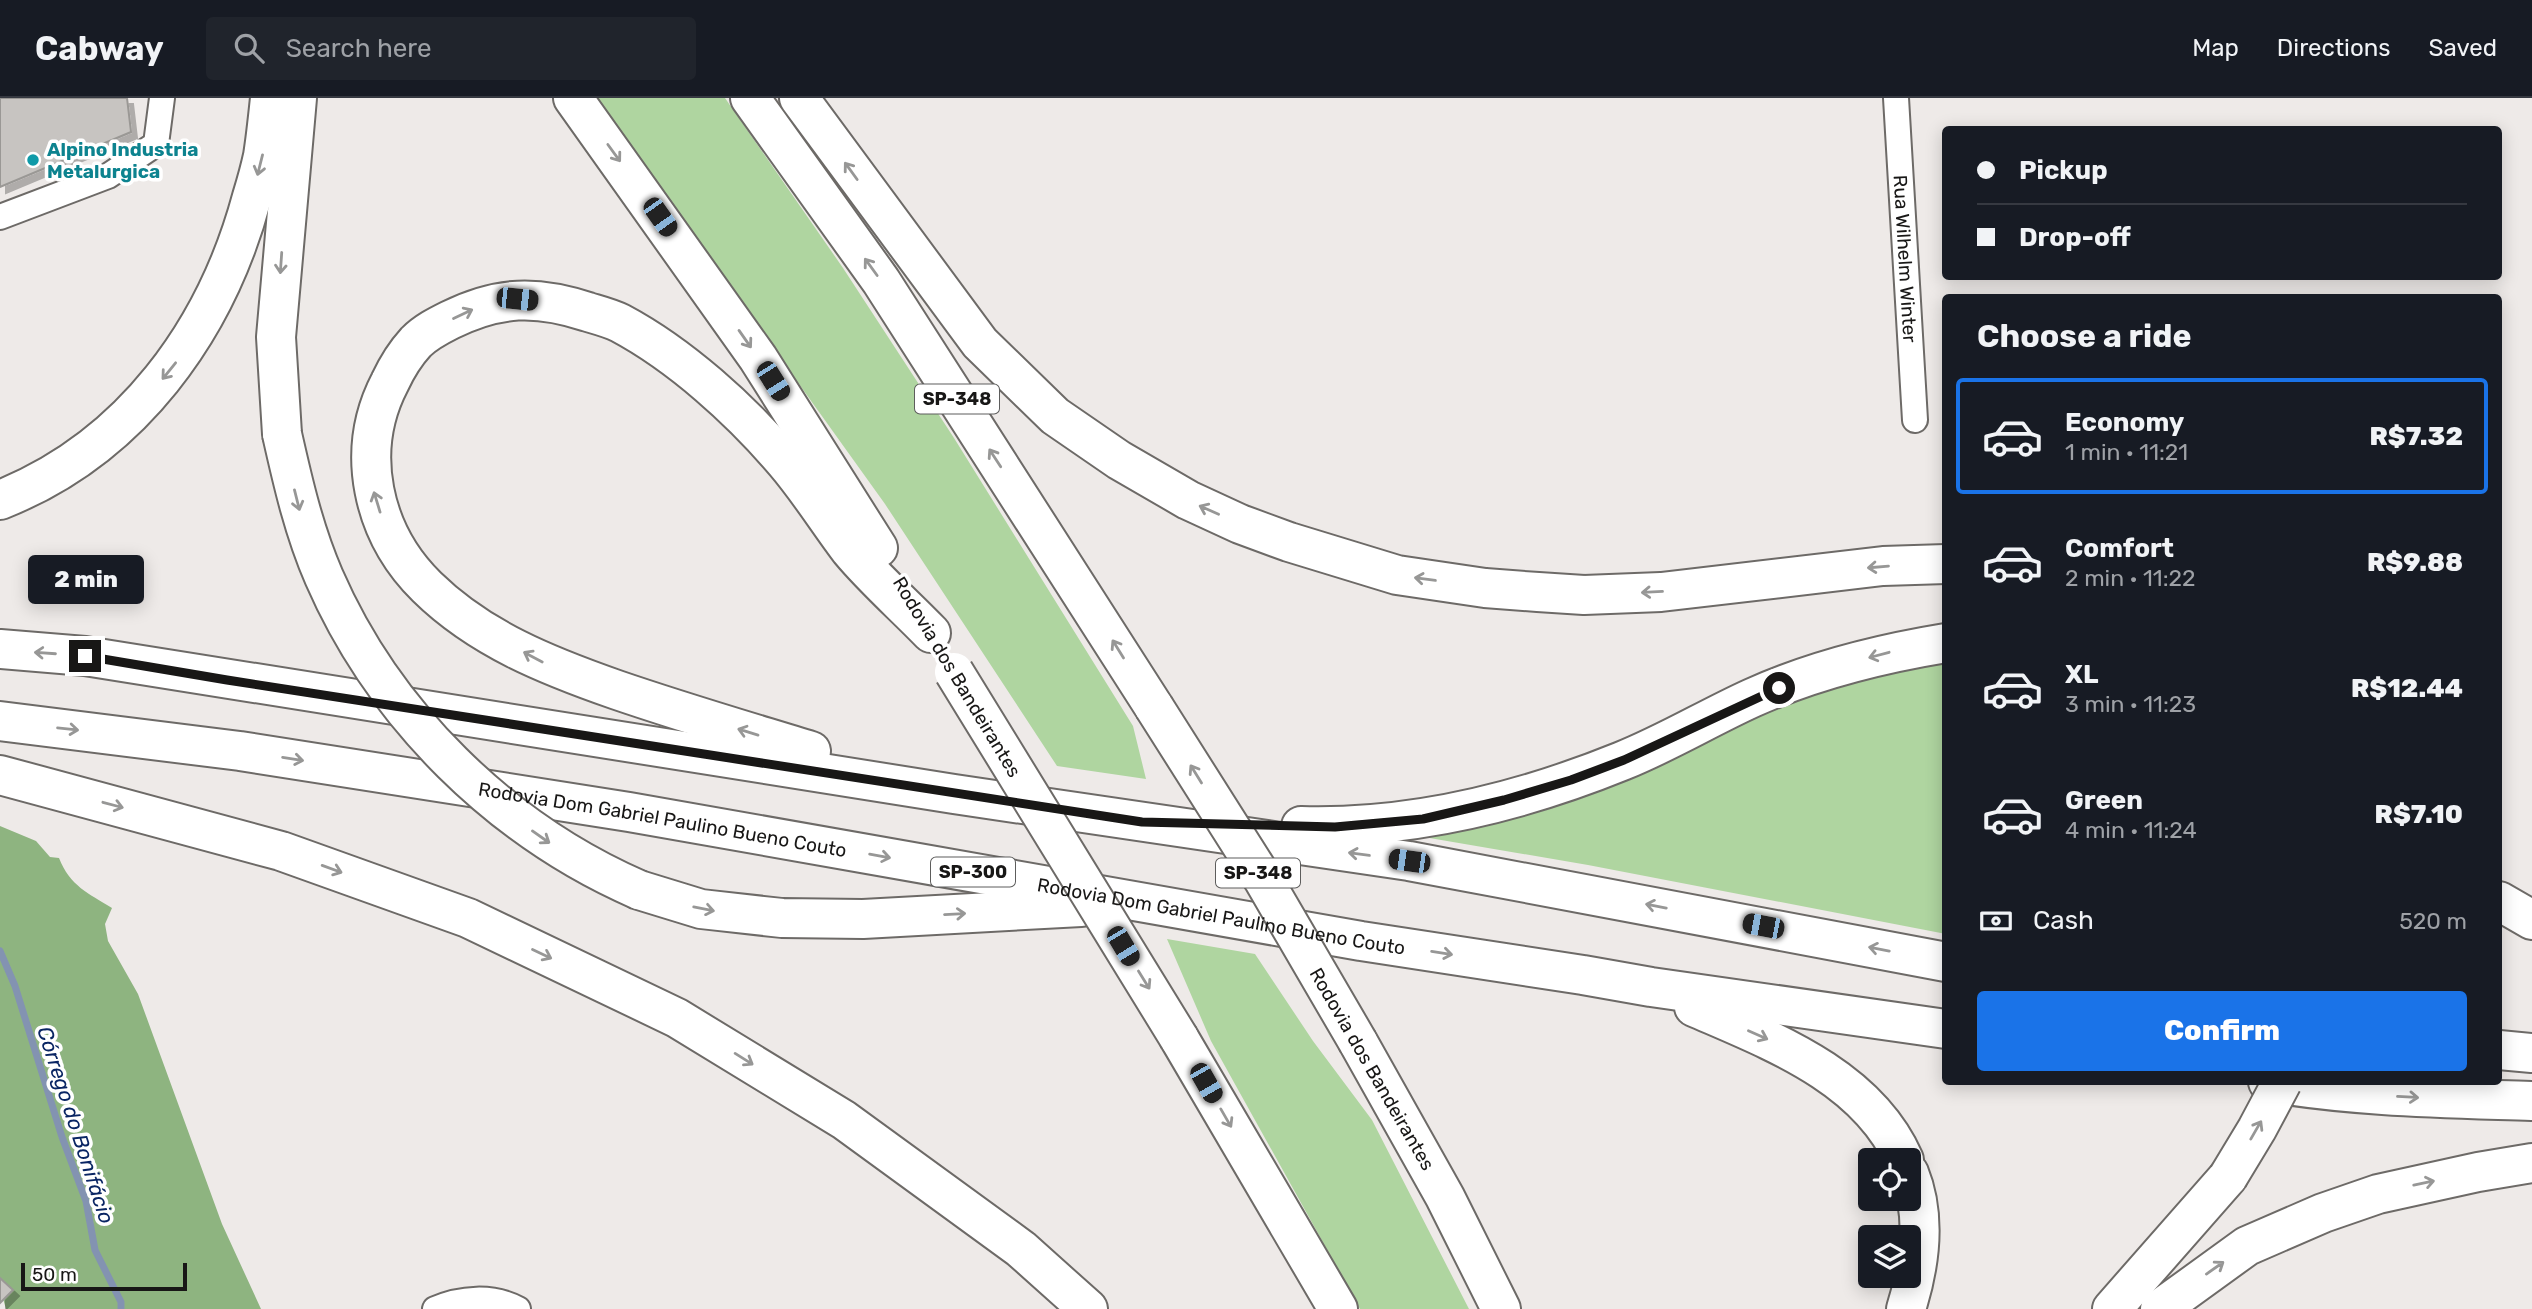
<!DOCTYPE html>
<meta charset="utf-8">
<style>
:root{--surface:#171b24;--page:#20242c;--text:#f1f3f6;--muted:#9ea1a6;--line:#363941;--accent:#1a73e8}
body{margin:0;font-family:Rubik,sans-serif;background:var(--page);color:var(--text);height:100vh;display:flex;flex-direction:column;font-size:26px;white-space:nowrap}
*{box-sizing:border-box;margin:0}
p{font-size:23px;color:var(--muted)}
.icon{flex:none;width:38px;height:38px;fill:none;stroke:currentColor;stroke-width:2;stroke-linecap:round;stroke-linejoin:round}
.map{position:relative;flex:1;overflow:hidden}
.details{position:absolute;left:1942px;top:196px;width:560px;height:791px;display:flex;flex-direction:column;background:var(--surface);border-radius:7px;box-shadow:0 4px 18px #0003}
.details>*{flex:none}
.guide{position:absolute;left:1942px;top:28px;width:560px;height:154px;border-radius:7px;box-shadow:0 4px 18px #0003;display:grid;align-content:center;height:154px;padding:0 35px;background:var(--surface)}
.fabs{position:absolute;left:1858px;top:1050px;display:grid;gap:14px}
.fabs a{display:grid;place-items:center;width:63px;height:63px;border-radius:7px;background:var(--surface);box-shadow:0 4px 18px #0003;font-size:35px}
.scale{position:absolute;left:21px;bottom:18px;width:166px;box-sizing:border-box;padding-left:7px;border:4px solid #181716;border-top:0;font-size:19px;line-height:24px;white-space:nowrap;color:#181716;-webkit-text-stroke:5px #fff;paint-order:stroke}
.end{position:absolute;width:32px;height:32px;margin:-16px;border:9px solid #181716;background:#fff;box-shadow:0 0 0 4px #fff}
.from{border-radius:50%}
.bubble{position:absolute;height:49px;border-radius:7px;background:var(--surface);box-shadow:0 4px 18px #0003;font-size:23px;font-weight:800;line-height:49px;text-align:center}
.car{position:absolute;width:21px;height:42px;margin:-21px -10px;border-radius:9px;box-shadow:0 0 5px 2px #0007;background:linear-gradient(#222 24%,#8ab4d8 0 40%,#222 0 76%,#8ab4d8 0 86%,#222 0)}
.guide b{display:flex;align-items:center;gap:24px;height:66px;font-size:26px}
.guide b+b{border-top:2px solid var(--line)}
.guide i{width:18px;height:18px;background:var(--text)}
ul{padding:0;list-style:none}
li{display:flex;align-items:center;gap:21px;height:116px;margin:0 14px 10px;padding:0 21px;border:4px solid transparent;border-radius:7px}
li div{flex:1}
li b{display:block;font-size:26px}
li em{font-style:normal;font-weight:800}
li.on{border-color:var(--accent)}
li>.icon{width:63px;height:63px;stroke-width:1.5}
h2{padding:0 35px;font-size:32px;line-height:84px}
.pay{display:flex;align-items:center;gap:18px;height:77px;padding:0 35px;font-size:26px}
.pay p{margin-inline-start:auto}
.primary-button{display:flex;gap:14px;margin-top:auto;padding:14px 35px}
.primary-button a{flex:1;height:80px;border-radius:7px;background:var(--accent);color:#fff;font-size:28px;font-weight:800;line-height:80px;text-align:center}
header{display:flex;align-items:center;gap:42px;box-sizing:border-box;height:98px;padding:0 35px;background:var(--surface);border-bottom:2px solid var(--line)}
header strong{font-size:33px}
nav{display:flex;gap:38px;margin-inline-start:auto;font-size:24px}
.search{width:490px;height:63px;background:var(--page);display:flex;align-items:center;gap:18px;box-sizing:border-box;padding:0 24px;border-radius:7px;color:var(--muted);font-size:26px}
.map>svg:first-child{display:block}
.green{fill:#afd5a0}
.forest{fill:#8eb480}
.lines{fill:none;stroke-linecap:round;stroke-linejoin:round}
.stream{stroke:#8393b1;stroke-width:7}
.building{fill:#c7c4c1;stroke:#9a9895;stroke-width:2;filter:url(#shadow)}
.minor-casing{stroke:#6d6a67;stroke-width:28}
.motorway-casing{stroke:#6d6a67;stroke-width:42}
.minor{stroke:#fff;stroke-width:24}
.motorway{stroke:#fff;stroke-width:38}
.motorway-bridge-casing{stroke:#6d6a67;stroke-width:42;stroke-linecap:butt}
.motorway-bridge{stroke:#fff;stroke-width:38}
.oneway{stroke:#979796}
.route{stroke:#181716;stroke-width:9}
.culture-dot{fill:#0f9aa8;stroke:#fff;stroke-width:2.5}
.labels{text-anchor:middle;dominant-baseline:central;stroke-width:7;stroke-linejoin:round;paint-order:stroke}
.shield{fill:#fff;stroke:#5d5d5c;stroke-width:2}
.shield-label{font-size:18px;font-weight:bold;fill:#181716}
.culture-label{font-size:19px;font-weight:bold;fill:#0d838f;stroke:#fff;text-anchor:start}
.street-label{font-size:19px;fill:#181716;stroke:#fff}
.water-label{font-size:21px;font-style:italic;fill:#092563;stroke:#fff}
</style>
<header>
<strong>Cabway</strong>
<div class="search"><svg class="icon" aria-label="search" viewBox="0 0 24 24"><circle cx="10" cy="10" r="6"/><path d="M15 15l6 6"/></svg>Search here</div>
<nav><a>Map</a><a>Directions</a><a>Saved</a></nav>
</header>
<div class="map">
<svg width="2532" height="1211" viewBox="0 0 2532 1211">
<defs>
<filter id="shadow"><feDropShadow dx="6" dy="6" stdDeviation="0" flood-color="#0004"/></filter>
</defs>
<rect width="100%" height="100%" fill="#eeeae8"/>
<path class="green" d="M594,0H725L843,170L954,340L1133,628L1146,681L1057,668L885,406Z
M1946,548V836L1588,767L1371,730L1792,591Z
M1167,841L1255,856L1313,943L1372,1022L1469,1211H1360L1211,943Z"/>
<path class="forest" d="M0,728L36,743L50,759L59,760C70,788 88,795 112,810L105,826L108,843L138,896L222,1126L261,1211H6L0,1190Z"/>
<g class="lines">
<path class="stream" d="M0,853L15,888L62,1039L86,1103L95,1152L121,1204V1211"/>
</g>
<path class="building" d="M0,0H127L131,34L0,89Z
M0,1180L13,1192L0,1205Z"/>
<g class="lines">
<defs>
<g id="minor">
<path id="s1" d="M1896,0L1915,322"/>
<path d="M0,119L108,78L156,46L162,0"/>
<path d="M435,1211C460,1200 493,1197 518,1211"/>
</g>
<g id="motorway">
<path d="M573,0L758,260L878,450"/>
<path d="M750,0L881,183L1154,609"/>
<path d="M799,0L980,245L1055,318L1119,362L1188,402L1240,426L1289,444L1397,477L1485,490L1538,494L1584,497L1661,494L1883,468L1946,466"/>
<path d="M282,336L276,239L297,0"/>
<path d="M0,402C131,350 216,233 252,99C256,86 260,72 263,58C266,39 268,19 270,0"/>
<path d="M0,551L85,558L954,696L1409,763L1946,864"/>
<path id="s2" d="M0,623L240,653L629,714L1361,843L1583,877L1651,889L1946,931"/>
<path d="M811,653C746,633 681,614 617,592C548,568 480,541 427,489C372,435 354,353 390,284C397,269 405,256 416,244C426,234 438,228 450,222C498,198 537,197 588,214C598,217 610,220 620,225C680,257 741,312 785,364C809,392 828,423 850,452C874,481 904,507 931,535"/>
<path d="M0,677L281,753L468,820L677,920L844,1022L1021,1151L1088,1211"/>
<path d="M1301,728C1410,731 1521,704 1622,663C1667,645 1708,620 1752,600C1814,572 1879,556 1946,545"/>
<path d="M639,792L701,811L782,820L863,821L1081,809"/>
<path d="M2499,803L2532,822"/>
<path d="M1694,909C1772,943 1867,978 1904,1062"/>
<path d="M1179,940L1338,1211"/>
<path d="M1358,944L1445,1099L1501,1211"/>
<path d="M2499,952L2532,955"/>
<path d="M2268,984C2355,999 2444,1000 2532,1003"/>
<path d="M1906,1211C1920,1167 1927,1119 1909,1075"/>
<path d="M2112,1211L2228,1079"/>
<path d="M2160,1211L2247,1148L2323,1115L2378,1096L2478,1074L2532,1065"/>
</g>
</defs>
<use href="#minor" class="minor-casing"/>
<use href="#motorway" class="motorway-casing"/>
<use href="#minor" class="minor"/>
<use href="#motorway" class="motorway"/>
<defs>
<path id="motorway-bridge" d="M282,336C293,385 304,433 324,479C384,617 501,732 639,792
M954,574L1179,940
M1154,609L1263,781L1358,944
M2228,1079L2257,1031L2282,984"/>
</defs>
<use href="#motorway-bridge" class="motorway-bridge-casing"/>
<use href="#motorway-bridge" class="motorway-bridge"/>
</g>
<defs><path id="oneway-shaft" d="M-6 0H5M1.5-3L5.5 0L1.5 3" fill="none" stroke-width="1.6" stroke-linecap="round" stroke-linejoin="round" transform="scale(1.75)"/></defs>
<g class="oneway">
<use href="#oneway-shaft" transform="translate(614 55) rotate(54)"/>
<use href="#oneway-shaft" transform="translate(260 67) rotate(104)"/>
<use href="#oneway-shaft" transform="translate(851 73) rotate(-126)"/>
<use href="#oneway-shaft" transform="translate(281 165) rotate(94)"/>
<use href="#oneway-shaft" transform="translate(871 169) rotate(-126)"/>
<use href="#oneway-shaft" transform="translate(463 216) rotate(-25)"/>
<use href="#oneway-shaft" transform="translate(745 241) rotate(55)"/>
<use href="#oneway-shaft" transform="translate(169 273) rotate(129)"/>
<use href="#oneway-shaft" transform="translate(995 360) rotate(-123)"/>
<use href="#oneway-shaft" transform="translate(297 402) rotate(76)"/>
<use href="#oneway-shaft" transform="translate(377 404) rotate(-107)"/>
<use href="#oneway-shaft" transform="translate(1209 412) rotate(-156)"/>
<use href="#oneway-shaft" transform="translate(1878 469) rotate(175)"/>
<use href="#oneway-shaft" transform="translate(1425 481) rotate(-172)"/>
<use href="#oneway-shaft" transform="translate(1652 494) rotate(177)"/>
<use href="#oneway-shaft" transform="translate(1118 551) rotate(-122)"/>
<use href="#oneway-shaft" transform="translate(45 555) rotate(-176)"/>
<use href="#oneway-shaft" transform="translate(1879 557) rotate(165)"/>
<use href="#oneway-shaft" transform="translate(533 559) rotate(-152)"/>
<use href="#oneway-shaft" transform="translate(68 631) rotate(6)"/>
<use href="#oneway-shaft" transform="translate(748 634) rotate(-163)"/>
<use href="#oneway-shaft" transform="translate(293 661) rotate(9)"/>
<use href="#oneway-shaft" transform="translate(1196 676) rotate(-122)"/>
<use href="#oneway-shaft" transform="translate(113 707) rotate(15)"/>
<use href="#oneway-shaft" transform="translate(541 739) rotate(35)"/>
<use href="#oneway-shaft" transform="translate(1359 756) rotate(-172)"/>
<use href="#oneway-shaft" transform="translate(880 758) rotate(10)"/>
<use href="#oneway-shaft" transform="translate(332 771) rotate(20)"/>
<use href="#oneway-shaft" transform="translate(1656 808) rotate(-169)"/>
<use href="#oneway-shaft" transform="translate(704 811) rotate(11)"/>
<use href="#oneway-shaft" transform="translate(955 816) rotate(-3)"/>
<use href="#oneway-shaft" transform="translate(1879 851) rotate(-169)"/>
<use href="#oneway-shaft" transform="translate(1442 855) rotate(9)"/>
<use href="#oneway-shaft" transform="translate(542 856) rotate(25)"/>
<use href="#oneway-shaft" transform="translate(1144 882) rotate(58)"/>
<use href="#oneway-shaft" transform="translate(1758 937) rotate(24)"/>
<use href="#oneway-shaft" transform="translate(744 961) rotate(32)"/>
<use href="#oneway-shaft" transform="translate(2408 999) rotate(3)"/>
<use href="#oneway-shaft" transform="translate(1226 1020) rotate(60)"/>
<use href="#oneway-shaft" transform="translate(2256 1032) rotate(-60)"/>
<use href="#oneway-shaft" transform="translate(2424 1085) rotate(-12)"/>
<use href="#oneway-shaft" transform="translate(2215 1170) rotate(-35)"/>
</g>
<g class="lines">
<path class="route" d="M85,558L227,582L1142,724L1335,729L1423,721L1504,702L1571,682L1624,662L1779,590"/>
</g>
<circle class="culture-dot" cx="33" cy="62" r="7"/>
<g class="labels">
<g class="shield">
<rect x="915" y="286.5" width="84" height="29" rx="5"/>
<rect x="931" y="759.5" width="84" height="29" rx="5"/>
<rect x="1216" y="760.5" width="84" height="29" rx="5"/>
</g>
<g class="shield-label">
<text x="957" y="301">SP-348</text>
<text x="973" y="774">SP-300</text>
<text x="1258" y="775">SP-348</text>
</g>
<g class="culture-label">
<text x="47" y="51">Alpino Industria<tspan x="47" dy="22">Metalurgica</tspan></text>
</g>
<g class="street-label">
<text stroke="none"><textPath href="#s1" startOffset="161">Rua Wilhelm Winter</textPath></text>
<text transform="translate(957 579) rotate(59)">Rodovia dos Bandeirantes</text>
<text stroke="none"><textPath href="#s2" startOffset="670">Rodovia Dom Gabriel Paulino Bueno Couto</textPath></text>
<text stroke="none"><textPath href="#s2" startOffset="1237">Rodovia Dom Gabriel Paulino Bueno Couto</textPath></text>
<text transform="translate(1372 971) rotate(60)">Rodovia dos Bandeirantes</text>
</g>
<g class="water-label">
<text transform="translate(76 1027) rotate(72)">Córrego do Bonifácio</text>
</g>
</g>
</svg>
<div class="fabs">
<a><svg class="icon" aria-label="locate" viewBox="0 0 24 24"><circle cx="12" cy="12" r="6"/><path d="M12 2v4M12 18v4M2 12h4M18 12h4"/></svg></a>
<a><svg class="icon" aria-label="layers" viewBox="0 0 24 24"><path d="M12 4l9 5-9 5-9-5zM3 14l9 5 9-5"/></svg></a>
</div>
<div class="scale">50 m</div>
<i class="end from" style="left:1779px;top:590px"></i>
<i class="end" style="left:85px;top:558px"></i>
<div class="bubble" style="left:28px;top:457px;width:116px">2 min</div>
<i class="car" style="left:660px;top:119px;rotate:145deg"></i>
<i class="car" style="left:517px;top:201px;rotate:96deg"></i>
<i class="car" style="left:773px;top:283px;rotate:148deg"></i>
<i class="car" style="left:1409px;top:763px;rotate:278deg"></i>
<i class="car" style="left:1763px;top:828px;rotate:281deg"></i>
<i class="car" style="left:1123px;top:848px;rotate:149deg"></i>
<i class="car" style="left:1206px;top:985px;rotate:150deg"></i>
<div class="guide">
<b><i class="from"></i>Pickup</b>
<b><i></i>Drop-off</b>
</div>
<section class="details">
<h2>Choose a ride</h2>
<ul>
<li class="on"><svg class="icon" aria-label="car" viewBox="0 0 24 24"><path d="M5 17H2v-5l4-1 3-4h7l3 4 3 1v5h-3M9 17h6M6 11h13"/><circle cx="7" cy="17" r="2"/><circle cx="17" cy="17" r="2"/></svg><div><b>Economy</b><p>1 min · 11:21</p></div><em>R$7.32</em></li>
<li><svg class="icon" aria-label="car" viewBox="0 0 24 24"><path d="M5 17H2v-5l4-1 3-4h7l3 4 3 1v5h-3M9 17h6M6 11h13"/><circle cx="7" cy="17" r="2"/><circle cx="17" cy="17" r="2"/></svg><div><b>Comfort</b><p>2 min · 11:22</p></div><em>R$9.88</em></li>
<li><svg class="icon" aria-label="car" viewBox="0 0 24 24"><path d="M5 17H2v-5l4-1 3-4h7l3 4 3 1v5h-3M9 17h6M6 11h13"/><circle cx="7" cy="17" r="2"/><circle cx="17" cy="17" r="2"/></svg><div><b>XL</b><p>3 min · 11:23</p></div><em>R$12.44</em></li>
<li><svg class="icon" aria-label="car" viewBox="0 0 24 24"><path d="M5 17H2v-5l4-1 3-4h7l3 4 3 1v5h-3M9 17h6M6 11h13"/><circle cx="7" cy="17" r="2"/><circle cx="17" cy="17" r="2"/></svg><div><b>Green</b><p>4 min · 11:24</p></div><em>R$7.10</em></li>
</ul>
<div class="pay"><svg class="icon" aria-label="cash" viewBox="0 0 24 24"><path d="M3 7h18v10H3z"/><circle cx="12" cy="12" r="2"/></svg>Cash<p>520 m</p></div>
<div class="primary-button"><a>Confirm</a></div>
</section>
</div>
